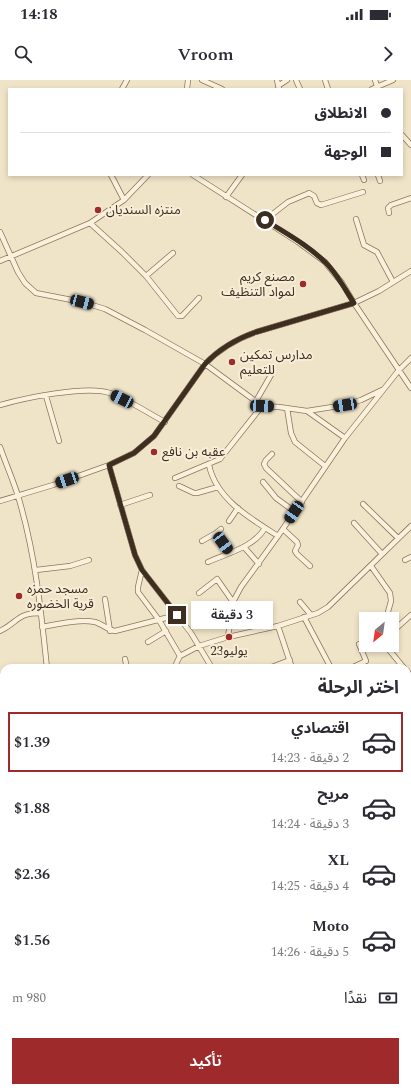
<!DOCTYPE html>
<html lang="ar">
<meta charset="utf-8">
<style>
:root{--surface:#fff;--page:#f7f7f7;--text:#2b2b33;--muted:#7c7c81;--line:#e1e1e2;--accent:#9e2a2b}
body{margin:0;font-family:Spectral,"Noto Sans Arabic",serif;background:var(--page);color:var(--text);direction:rtl;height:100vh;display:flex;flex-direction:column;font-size:15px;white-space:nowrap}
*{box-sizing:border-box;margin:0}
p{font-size:13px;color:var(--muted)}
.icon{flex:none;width:22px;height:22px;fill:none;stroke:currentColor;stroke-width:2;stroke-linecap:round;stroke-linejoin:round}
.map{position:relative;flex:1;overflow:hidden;direction:ltr}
.panel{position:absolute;left:0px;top:584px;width:411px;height:428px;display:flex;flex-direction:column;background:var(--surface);border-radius:12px 12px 0 0;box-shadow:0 2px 6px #0003;direction:rtl}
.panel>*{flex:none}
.guide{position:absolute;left:8px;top:8px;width:395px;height:88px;border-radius:0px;box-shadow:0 2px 6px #0003;direction:rtl;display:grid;align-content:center;height:88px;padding:0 12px;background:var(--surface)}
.needle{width:26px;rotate:209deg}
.controls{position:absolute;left:359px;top:532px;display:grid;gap:8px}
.controls a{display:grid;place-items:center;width:40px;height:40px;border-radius:0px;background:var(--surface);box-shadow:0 2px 6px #0003;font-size:20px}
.end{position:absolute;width:18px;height:18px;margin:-9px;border:5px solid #3d2e20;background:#fff;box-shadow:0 0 0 2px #fff}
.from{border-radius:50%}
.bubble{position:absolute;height:28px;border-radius:0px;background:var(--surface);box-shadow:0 2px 6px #0003;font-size:13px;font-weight:600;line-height:28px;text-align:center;direction:rtl}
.car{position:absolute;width:12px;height:24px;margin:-12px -6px;border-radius:5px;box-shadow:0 0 3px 1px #0007;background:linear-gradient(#222 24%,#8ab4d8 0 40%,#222 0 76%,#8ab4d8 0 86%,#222 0)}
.guide b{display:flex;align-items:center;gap:14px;height:38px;font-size:15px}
.guide b+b{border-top:1px solid var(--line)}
.guide i{width:10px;height:10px;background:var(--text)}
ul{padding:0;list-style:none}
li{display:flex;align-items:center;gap:12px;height:60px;margin:0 8px 6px;padding:0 4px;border:2px solid transparent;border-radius:0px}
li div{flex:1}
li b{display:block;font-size:15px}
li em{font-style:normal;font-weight:600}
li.active{border-color:var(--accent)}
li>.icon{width:36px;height:36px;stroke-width:1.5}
h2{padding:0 12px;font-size:18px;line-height:48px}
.pay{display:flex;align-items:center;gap:10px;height:44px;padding:0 12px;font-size:15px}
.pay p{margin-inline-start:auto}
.action{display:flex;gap:8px;margin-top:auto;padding:8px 12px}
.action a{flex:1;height:46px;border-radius:0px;background:var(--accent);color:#fff;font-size:16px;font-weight:600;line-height:46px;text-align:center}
.status{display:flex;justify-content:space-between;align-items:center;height:28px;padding:0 20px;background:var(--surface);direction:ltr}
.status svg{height:11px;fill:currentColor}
header{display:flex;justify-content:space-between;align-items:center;height:52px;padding:0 12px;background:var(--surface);font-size:18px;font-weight:600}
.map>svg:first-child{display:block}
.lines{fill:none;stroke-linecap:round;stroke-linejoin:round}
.minor-casing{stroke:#8d765c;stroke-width:6}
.major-casing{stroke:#5b4430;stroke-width:8}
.minor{stroke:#faf1dc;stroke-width:4.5}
.major{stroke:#f3d9a0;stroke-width:6}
.route{stroke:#3d2e20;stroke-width:5}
.poi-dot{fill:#9e2a2b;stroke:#f7eed8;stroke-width:1.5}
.labels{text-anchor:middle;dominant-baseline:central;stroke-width:4;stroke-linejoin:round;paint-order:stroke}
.poi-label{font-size:13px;fill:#3d2e20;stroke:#f7eed8;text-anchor:start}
</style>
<div class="status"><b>14:18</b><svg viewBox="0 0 49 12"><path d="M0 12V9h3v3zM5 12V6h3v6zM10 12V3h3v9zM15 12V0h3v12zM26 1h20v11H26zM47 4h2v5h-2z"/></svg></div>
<header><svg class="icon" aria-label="forward" viewBox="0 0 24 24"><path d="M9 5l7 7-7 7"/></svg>Vroom<svg class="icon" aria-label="search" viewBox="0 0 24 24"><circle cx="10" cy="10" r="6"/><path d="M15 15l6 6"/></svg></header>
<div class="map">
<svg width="411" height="1012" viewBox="0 0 411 1012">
<rect width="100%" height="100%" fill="#f0e4c8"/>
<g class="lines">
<defs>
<path id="minor" d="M202,0L222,9
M277,0L279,9
M296,0L300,9
M325,0L328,9
M375,0L378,9
M278,6L287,0
M122,9L127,0
M187,9L188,0
M372,9L393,0
M402,55L411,65
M111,95L124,120
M193,95L298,162L325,182L342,203L354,223L411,308
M362,95L364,100
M378,95L380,101
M226,117L242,95
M389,133L388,128L391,125L411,118
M356,139L364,165L377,172L393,202
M265,140L288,122L307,114L309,113L314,116L317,123L321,125L363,112
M90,143L122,172L146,196L178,236H182L199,218
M0,152L18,192L25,203L36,213L82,222L105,229L145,250L205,284L262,326L279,327L307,331L345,358
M0,181L90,143L124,120L148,95
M146,196L173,173
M46,316L59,361
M256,321L271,295
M0,325C25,318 86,305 110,313C127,319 148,333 165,342
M287,328L291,353L295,362L325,386
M307,331L345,325L361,320L382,310
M0,367C6,384 13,400 18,416C35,472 41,530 47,588
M272,374L266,380L264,384L266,388L302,422
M109,385L135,475L142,490L191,553L212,588
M209,385C216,419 251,439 278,456
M175,398L220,379L262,326
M263,402L276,418L295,432
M179,406L194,413H197L218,407
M0,421L53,405L109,385L134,373L154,356L205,284C220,268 236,259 256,252L354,223L379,211L411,191
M363,424L398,458
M120,425L150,415
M229,441L238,428
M354,443L382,474
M283,449L297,462L298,465L295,471L297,474L310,486
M216,453L221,449
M202,461L216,453L230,472
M244,467L259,484
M405,480L411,477
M208,482C228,473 254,467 265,448
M371,486L390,513L391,521L386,539
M36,490L70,486L89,480
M142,490L138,507V512L159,540L180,576
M199,513L217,499L233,522
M105,519L110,551
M300,522L311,535
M304,537L331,588
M278,546L292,588
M42,547C59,544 78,539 95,542C102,544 108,550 115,551L177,535
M0,551C19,542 16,533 41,533
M392,552L411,535
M228,557L233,522L241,507L278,456L345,358L399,290L411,278
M148,562L166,551
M385,565L404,588
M125,579L127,588
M174,588L180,576L199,566L228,557L278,546L318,533L328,527L411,446
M269,588L290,580
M351,588L366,581L359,564
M407,591L411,596
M407,622L411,619
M0,646L4,651
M407,672L411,664
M0,688L4,686
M407,690L409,703
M407,744L409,755
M0,767L4,765
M407,786L411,784
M407,855L411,850
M0,872H1
M407,959L411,962
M0,968L4,976
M40,1008L53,1012
M201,1008L202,1012
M394,1008L395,1012
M13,1012V1008
M64,1012L66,1008
M87,1012L92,1008"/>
<path id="major" d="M0,795L4,799
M0,809L4,813
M121,1008L123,1012
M132,1008L134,1012"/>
</defs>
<use href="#minor" class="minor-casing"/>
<use href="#major" class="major-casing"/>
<use href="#minor" class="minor"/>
<use href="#major" class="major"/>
</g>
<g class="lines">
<path class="route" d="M177,535L142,490L135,475L109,385L134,373L154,356L205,284C220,268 236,259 256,252L354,223C345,209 337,194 326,183C308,165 285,153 265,140"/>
</g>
<g class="poi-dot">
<circle cx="98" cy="130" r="4"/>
<circle cx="303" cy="204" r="4"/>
<circle cx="232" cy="282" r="4"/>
<circle cx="154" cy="372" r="4"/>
<circle cx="19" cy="516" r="4"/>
<circle cx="229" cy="557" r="4"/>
</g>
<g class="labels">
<g class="poi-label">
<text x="106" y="130">منتزه السنديان</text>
<text x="295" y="197" text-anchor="end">مصنع كريم<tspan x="295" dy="15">لمواد التنظيف</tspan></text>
<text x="240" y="275">مدارس تمكين<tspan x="240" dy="15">للتعليم</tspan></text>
<text x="162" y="372">عقبه بن نافع</text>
<text x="27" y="509">مسجد حمزه<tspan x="27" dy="15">قرية الخضوره</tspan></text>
<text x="229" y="571" text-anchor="middle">23يوليو</text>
</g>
</g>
</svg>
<div class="controls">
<a><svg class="needle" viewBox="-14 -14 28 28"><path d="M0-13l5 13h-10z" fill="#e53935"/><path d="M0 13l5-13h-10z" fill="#7c7c81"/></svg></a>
</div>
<i class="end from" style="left:265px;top:140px"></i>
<i class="end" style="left:177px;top:535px"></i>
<div class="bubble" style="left:191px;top:521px;width:82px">3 دقيقة</div>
<i class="car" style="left:82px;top:222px;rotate:105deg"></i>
<i class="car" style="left:122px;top:319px;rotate:296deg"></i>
<i class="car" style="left:345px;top:325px;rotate:261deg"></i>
<i class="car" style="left:262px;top:326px;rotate:93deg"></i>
<i class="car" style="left:67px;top:400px;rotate:251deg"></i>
<i class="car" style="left:294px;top:432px;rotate:214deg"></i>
<i class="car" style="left:223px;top:463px;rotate:143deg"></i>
<div class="guide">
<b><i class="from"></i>الانطلاق</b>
<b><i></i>الوجهة</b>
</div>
<section class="panel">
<h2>اختر الرحلة</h2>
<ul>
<li class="active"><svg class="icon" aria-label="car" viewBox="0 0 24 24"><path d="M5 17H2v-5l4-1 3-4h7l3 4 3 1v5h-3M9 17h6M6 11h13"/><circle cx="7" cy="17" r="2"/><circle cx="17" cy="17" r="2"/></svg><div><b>اقتصادي</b><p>2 دقيقة · 14:23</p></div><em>$1.39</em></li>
<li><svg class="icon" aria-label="car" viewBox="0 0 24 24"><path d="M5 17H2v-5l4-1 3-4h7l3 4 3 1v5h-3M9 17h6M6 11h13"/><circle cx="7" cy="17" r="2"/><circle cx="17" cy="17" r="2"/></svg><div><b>مريح</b><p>3 دقيقة · 14:24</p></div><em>$1.88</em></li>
<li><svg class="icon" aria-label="car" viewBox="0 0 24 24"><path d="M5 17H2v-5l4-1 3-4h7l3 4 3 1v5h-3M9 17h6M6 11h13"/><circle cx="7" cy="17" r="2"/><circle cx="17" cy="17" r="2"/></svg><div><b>XL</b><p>4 دقيقة · 14:25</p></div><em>$2.36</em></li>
<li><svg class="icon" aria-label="car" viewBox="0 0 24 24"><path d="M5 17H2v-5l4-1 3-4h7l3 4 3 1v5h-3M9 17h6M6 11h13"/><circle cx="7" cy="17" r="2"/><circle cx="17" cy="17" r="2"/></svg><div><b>Moto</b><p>5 دقيقة · 14:26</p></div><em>$1.56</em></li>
</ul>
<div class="pay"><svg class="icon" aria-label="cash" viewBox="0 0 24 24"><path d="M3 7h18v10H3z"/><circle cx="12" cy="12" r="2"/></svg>نقدًا<p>980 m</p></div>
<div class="action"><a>تأكيد</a></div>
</section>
</div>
